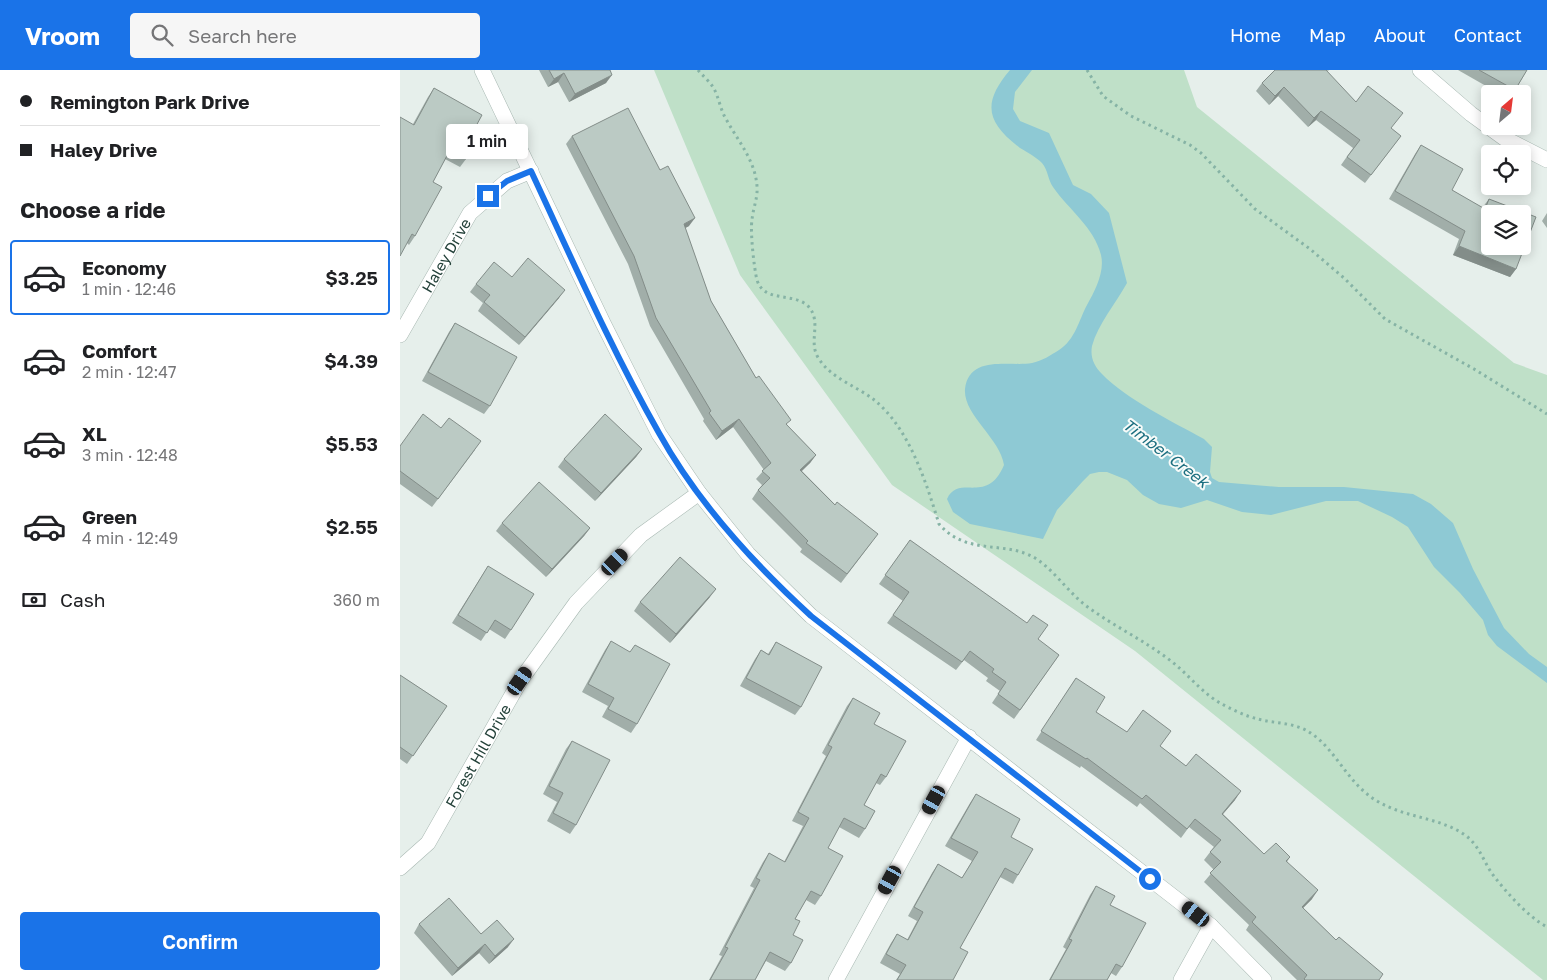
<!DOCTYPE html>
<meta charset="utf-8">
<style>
:root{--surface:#fff;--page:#f6f6f6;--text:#202124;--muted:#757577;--line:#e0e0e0;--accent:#1a73e8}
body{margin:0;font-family:"Golos Text",sans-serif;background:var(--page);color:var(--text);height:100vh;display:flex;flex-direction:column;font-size:19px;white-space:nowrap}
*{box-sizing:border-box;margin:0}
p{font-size:16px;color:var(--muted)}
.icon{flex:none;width:28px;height:28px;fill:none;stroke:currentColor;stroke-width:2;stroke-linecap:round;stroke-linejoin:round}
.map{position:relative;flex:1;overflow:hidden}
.panel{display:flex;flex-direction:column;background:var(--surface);width:400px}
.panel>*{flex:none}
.guide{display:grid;align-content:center;height:110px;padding:0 20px;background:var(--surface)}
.needle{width:32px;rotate:28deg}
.buttons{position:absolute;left:1081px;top:15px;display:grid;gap:10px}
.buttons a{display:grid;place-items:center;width:50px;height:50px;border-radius:5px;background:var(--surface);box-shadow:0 2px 12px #0003;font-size:25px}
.end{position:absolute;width:22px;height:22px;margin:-11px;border:6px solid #1a73e8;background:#fff;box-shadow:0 0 0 2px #fff}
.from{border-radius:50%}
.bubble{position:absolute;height:35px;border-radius:5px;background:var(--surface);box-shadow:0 2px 12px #0003;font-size:16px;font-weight:600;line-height:35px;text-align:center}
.car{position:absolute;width:15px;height:30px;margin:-15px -8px;border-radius:6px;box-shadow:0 0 4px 1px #0007;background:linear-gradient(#222 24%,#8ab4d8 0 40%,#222 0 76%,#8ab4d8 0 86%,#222 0)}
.guide b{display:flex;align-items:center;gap:18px;height:48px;font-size:19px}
.guide b+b{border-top:1px solid var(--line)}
.guide i{width:12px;height:12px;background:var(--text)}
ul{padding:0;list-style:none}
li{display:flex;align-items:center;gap:15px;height:75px;margin:0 10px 8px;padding:0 10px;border:2px solid transparent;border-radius:5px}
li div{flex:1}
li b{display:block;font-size:19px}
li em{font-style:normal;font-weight:600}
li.current{border-color:var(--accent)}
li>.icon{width:45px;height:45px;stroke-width:1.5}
h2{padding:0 20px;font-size:22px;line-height:60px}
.pay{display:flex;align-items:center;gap:12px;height:55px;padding:0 20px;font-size:19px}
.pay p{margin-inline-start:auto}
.button{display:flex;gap:10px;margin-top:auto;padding:10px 20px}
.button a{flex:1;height:58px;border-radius:5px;background:var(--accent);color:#fff;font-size:20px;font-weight:600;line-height:58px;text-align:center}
header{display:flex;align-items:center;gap:30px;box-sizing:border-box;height:70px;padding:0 25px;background:var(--accent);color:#fff}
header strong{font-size:24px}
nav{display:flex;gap:28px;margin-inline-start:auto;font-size:18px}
.search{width:350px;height:45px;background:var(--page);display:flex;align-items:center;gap:12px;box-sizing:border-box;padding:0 18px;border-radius:5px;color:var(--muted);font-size:19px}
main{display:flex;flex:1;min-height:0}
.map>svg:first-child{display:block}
.green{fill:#bfe0c8}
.water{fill:#8ec9d4}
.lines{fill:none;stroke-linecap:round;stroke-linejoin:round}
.street-casing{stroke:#a8b8b2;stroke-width:16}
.path{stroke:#86b3a5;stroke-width:3;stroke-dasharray:2.5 4;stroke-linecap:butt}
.street{stroke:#fff;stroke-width:15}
.wall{fill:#a1aea9}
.shaded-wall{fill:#838d89}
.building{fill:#bbcac4;stroke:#838d89;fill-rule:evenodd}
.route{stroke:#1a73e8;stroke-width:6}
.labels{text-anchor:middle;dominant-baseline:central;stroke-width:4;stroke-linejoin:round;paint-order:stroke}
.street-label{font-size:15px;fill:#24423a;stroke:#f7fbf9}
.water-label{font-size:16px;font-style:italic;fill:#1c6f80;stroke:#f7fbf9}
</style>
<header>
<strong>Vroom</strong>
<div class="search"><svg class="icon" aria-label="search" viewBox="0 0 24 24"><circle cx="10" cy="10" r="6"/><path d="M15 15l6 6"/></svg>Search here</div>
<nav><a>Home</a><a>Map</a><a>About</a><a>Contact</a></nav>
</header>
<main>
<section class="panel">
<div class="guide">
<b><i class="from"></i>Remington Park Drive</b>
<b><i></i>Haley Drive</b>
</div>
<h2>Choose a ride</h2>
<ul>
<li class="current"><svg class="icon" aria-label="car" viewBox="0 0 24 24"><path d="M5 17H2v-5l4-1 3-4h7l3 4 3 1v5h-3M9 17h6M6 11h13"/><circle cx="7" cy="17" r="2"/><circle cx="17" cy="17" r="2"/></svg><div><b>Economy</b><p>1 min · 12:46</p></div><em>$3.25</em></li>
<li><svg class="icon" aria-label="car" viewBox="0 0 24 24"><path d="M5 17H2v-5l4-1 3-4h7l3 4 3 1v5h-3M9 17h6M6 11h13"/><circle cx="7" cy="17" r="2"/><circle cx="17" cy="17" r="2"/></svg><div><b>Comfort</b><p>2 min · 12:47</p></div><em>$4.39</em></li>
<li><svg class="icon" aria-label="car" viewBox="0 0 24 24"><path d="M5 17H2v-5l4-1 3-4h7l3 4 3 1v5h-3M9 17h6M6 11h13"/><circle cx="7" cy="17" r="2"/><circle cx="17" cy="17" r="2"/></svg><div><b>XL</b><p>3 min · 12:48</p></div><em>$5.53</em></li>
<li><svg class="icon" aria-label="car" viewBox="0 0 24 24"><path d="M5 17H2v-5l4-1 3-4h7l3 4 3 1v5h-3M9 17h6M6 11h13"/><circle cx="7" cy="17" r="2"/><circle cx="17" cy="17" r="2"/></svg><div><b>Green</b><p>4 min · 12:49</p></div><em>$2.55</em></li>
</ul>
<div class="pay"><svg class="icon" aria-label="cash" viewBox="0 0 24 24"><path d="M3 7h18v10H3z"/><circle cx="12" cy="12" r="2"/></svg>Cash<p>360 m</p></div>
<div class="button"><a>Confirm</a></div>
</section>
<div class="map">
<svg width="1147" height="910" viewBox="0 0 1147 910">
<rect width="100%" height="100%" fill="#e6efeb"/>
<path class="green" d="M254,0H784L797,37L1114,293L1147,305V910H1143L735,581L492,415L340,205Z"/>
<path class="water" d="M610,0H632L615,22L613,39L620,51L649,63L673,115L691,124L709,143L727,213C716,233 698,254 692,276C690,287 694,296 702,304C726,329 773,352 804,369L812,377L810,402L812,408L819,412L879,417H944L1013,424L1031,434L1053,453L1073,499L1104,558L1129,584L1147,597V613L1097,576L1088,565L1083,550L1060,523L1034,497L1008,457L992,447L958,431H926L871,445L842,442L807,430L781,438L759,434L743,425L727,410L707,402H699L690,404L683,411L657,440L643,469L570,454L553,442L547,429C559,403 587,436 604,395C600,368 563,345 565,319C569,284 611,297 632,293C642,291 651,285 659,280C675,270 679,250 687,235C695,221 705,202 701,185C694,157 669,140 653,117C648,110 648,100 642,93C636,87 627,82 620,78C586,52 582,33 610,0Z"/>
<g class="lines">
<defs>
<g id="street">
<path d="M82,0L203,253L259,364L299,423L348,484L411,546L811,856L864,910"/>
<path d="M1020,0L1071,44L1104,68L1147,90"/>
<path id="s1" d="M0,265L70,143L107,111L131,101"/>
<path id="s2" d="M0,798L28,773L120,611L176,533L241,465L299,423"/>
<path d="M436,910L569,667"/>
<path d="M781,910L811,856"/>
</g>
</defs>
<use href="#street" class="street-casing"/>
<path class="path" d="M298,0C303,6 309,11 313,17C319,27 320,39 326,49C338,71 355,90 357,116C358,128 353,138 352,150C350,161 354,198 357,210C364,233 393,222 408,236C423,252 407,272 419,289C431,308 456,316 473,329C509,357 526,412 539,454C569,489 611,467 642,493C658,506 670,523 685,535C713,556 744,570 771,591C788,604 801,622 820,633C831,639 845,646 858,649C876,654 896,652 912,664C936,680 948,714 977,731C1005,748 1039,747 1065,765C1080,776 1083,791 1093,805C1107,823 1127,846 1147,857
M687,0L703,26L731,46L790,75L801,83L855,139L910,179L944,208L985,249L1074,299L1147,344"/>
<use href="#street" class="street"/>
</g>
<path class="wall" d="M139,0H210L206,13L169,32L158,12L148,17Z
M929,0L927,2L956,32L1001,66L965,113L941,95L953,78L916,50L908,57L878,26L869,35L856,21L862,13Z
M1058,0H1127L1113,24H1100Z
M34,18L69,69L66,89L60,97L45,89L33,112L15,166L9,175L7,173L13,54L28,27Z
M172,66L260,100L289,156L285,158L311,231L356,308L388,356L416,385L410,393L402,401L472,472L441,513L400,482L402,479L352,429L358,420L362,415L356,409L364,400L333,357L316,370L303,351L304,349L250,256L228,194L166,74Z
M1021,75L1052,120L1082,138L1089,129L1116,199L1110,207L1053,185L1059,169L989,129L1015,84Z
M1147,143V158L1142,151Z
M76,214L159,228L119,275L78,241L83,233L70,222Z
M55,253L90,336L84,344L22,311L49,262Z
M41,358L75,380L32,437L0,414V376Z
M242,379L236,387L195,431L158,397L164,389Z
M102,453L190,458L184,466L146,507L96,461Z
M510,470L638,570L659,585L614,649L592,633L600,621L586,611L588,608L564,590L556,600L487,553L503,531L479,514Z
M88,496L111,560L105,569L89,559L81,571L52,553Z
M310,527L270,573L234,541L240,532Z
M211,571L237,654L231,663L202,647L208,636L182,622L205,580Z
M376,572L401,637L395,645L340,616L355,589L361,580L368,584Z
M0,605L47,636L7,694L0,689Z
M676,608L696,642L727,662L760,676L786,696L835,730L823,744L864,784L890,787L887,792L912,829L903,838L936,870L979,910H897L846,860L849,855L804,812L814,800L804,790L814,777L789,757L781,768L740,733L737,737L681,696L680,698L636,670Z
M453,628L474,654L486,707L480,715L476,713L464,735L465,759L459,768L439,757L428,778L421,826L415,835L406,830L395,849L393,865L391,893L385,901L366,891L355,910H309L322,886L319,885L354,818L350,816L363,792L369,783L384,792L403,756L392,751L426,686L422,683L447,636Z
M172,671L176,755L170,764L147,751L157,732L143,724L166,679Z
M576,724L611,767L618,805L613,814L600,807L560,878L553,910H496L500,904L480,893L491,873L497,864L507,870L517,851L508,846L532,803L538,794L562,808L572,791L545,776L570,733Z
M696,816L710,835L722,897L716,906L711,903L707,910H649L666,879L663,877L690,825Z
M19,854L81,864L108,877L89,894L79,883L52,906L14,863Z"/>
<path class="shaded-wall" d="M164,3L158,12L148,17L154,9Z
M212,5L206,13L169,32L175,24Z
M884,17L878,26L869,35L875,26Z
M921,41L916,50L908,57L914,48Z
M295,148L289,156L278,162L284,154Z
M1059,176L1116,199L1110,207L1053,185Z
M165,220L159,228L119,275L125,267Z
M339,349L333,357L316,370L322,361Z
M242,379L236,387L195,431L201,423Z
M416,385L410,393L394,408L400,400Z
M190,458L184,466L146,507L152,499Z
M316,519L310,527L270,573L276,564Z
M841,721L835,730L816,752L822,744Z
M918,820L912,829L896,845L902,837Z
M114,869L108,877L89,894L95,886Z
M85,874L79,883L52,906L58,898Z"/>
<path class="building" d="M149,0H210L212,5L175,24L164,3L154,9Z
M875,0H926L956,32L968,16L1003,43L991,58L1001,66L971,105L947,87L960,70L921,41L914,48L884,17L875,26L862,13Z
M1079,0H1127L1115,20Z
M34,18L82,45L69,69L75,72L66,89L50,80L33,112L42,117L15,166L12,164L0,186V47L14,55Z
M228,38L260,100L268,96L295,148L284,154L311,231L356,308L359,306L391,350L386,354L416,385L400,400L435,435L437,432L478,464L447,504L406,473L408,471L358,420L370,408L362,401L371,393L339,349L322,361L309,343L311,341L256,248L234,186L172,66Z
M1021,75L1063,99L1052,120L1085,139L1089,129L1136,147L1116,199L1059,176L1065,161L995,121ZM1090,144H1122V176H1090Z
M128,188L165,220L125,267L84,232L90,225L76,214L94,192L112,207Z
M55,253L117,287L90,336L28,302Z
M23,344L41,358L49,348L81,371L38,429L0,401V376Z
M205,344L242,379L201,423L164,389Z
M139,412L190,458L152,499L102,453Z
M510,470L627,553L633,545L648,555L638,569L659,585L620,640L598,624L606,612L592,602L594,599L570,581L562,592L493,545L509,522L485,505Z
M280,487L316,519L276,564L240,532Z
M88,496L134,524L111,560L95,550L87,563L58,545Z
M211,571L230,582L235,575L270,594L237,654L208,639L214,628L188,614Z
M376,572L422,597L401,637L346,608L361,580L369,585Z
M0,605L47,636L13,686L0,677Z
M676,608L705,627L696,642L727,662L743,640L771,661L760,676L786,696L796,684L841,721L822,744L864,784L876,773L890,787L886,791L918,820L902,837L936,870L939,867L983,904L979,910H905L904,909L907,905L852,852L856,847L810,803L821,792L810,782L821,770L795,749L787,759L746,725L742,729L687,688L686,689L641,661Z
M453,628L480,643L474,654L506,671L486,707L481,704L464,735L475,741L465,759L444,748L428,778L443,786L421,826L411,821L395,849L400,851L393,865L403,870L391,893L370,882L355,910H310L328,878L325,877L360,810L356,808L369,783L385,792L409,748L398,742L432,677L428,675Z
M172,671L210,690L176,755L153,743L163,723L149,716Z
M576,724L620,749L611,767L633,779L618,805L605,798L560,878L568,882L553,910H497L506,895L486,884L497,864L508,870L523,842L514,837L538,794L562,808L578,782L551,768Z
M696,816L715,826L710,835L746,853L722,897L716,894L707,910H650L672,870L669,869Z
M49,828L81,864L97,850L114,869L95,886L85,874L58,898L19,854Z"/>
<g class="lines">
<path class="route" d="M88,126L107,111L131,101C172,189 211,279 259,363C297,432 353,493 411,546L750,809"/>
</g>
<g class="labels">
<g class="street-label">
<text stroke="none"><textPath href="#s1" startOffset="92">Haley Drive</textPath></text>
<text stroke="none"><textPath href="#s2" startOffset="138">Forest Hill Drive</textPath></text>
</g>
<g class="water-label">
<text transform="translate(766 383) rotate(37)">Timber Creek</text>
</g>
</g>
</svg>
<div class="buttons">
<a><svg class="needle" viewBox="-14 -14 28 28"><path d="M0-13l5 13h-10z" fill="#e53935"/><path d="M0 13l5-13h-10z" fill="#757577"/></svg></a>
<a><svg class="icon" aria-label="locate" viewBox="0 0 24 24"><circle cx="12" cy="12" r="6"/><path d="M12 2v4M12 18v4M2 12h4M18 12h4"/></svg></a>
<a><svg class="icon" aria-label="layers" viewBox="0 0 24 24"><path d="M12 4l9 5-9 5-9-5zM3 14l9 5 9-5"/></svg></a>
</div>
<i class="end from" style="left:750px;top:809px"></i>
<i class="end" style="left:88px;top:126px"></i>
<div class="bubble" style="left:46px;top:54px;width:82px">1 min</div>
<i class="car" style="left:215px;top:492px;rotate:44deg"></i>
<i class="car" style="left:120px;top:611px;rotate:35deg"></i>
<i class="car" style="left:534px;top:730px;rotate:209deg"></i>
<i class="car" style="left:490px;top:810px;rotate:209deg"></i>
<i class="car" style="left:796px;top:844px;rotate:308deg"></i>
</div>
</main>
